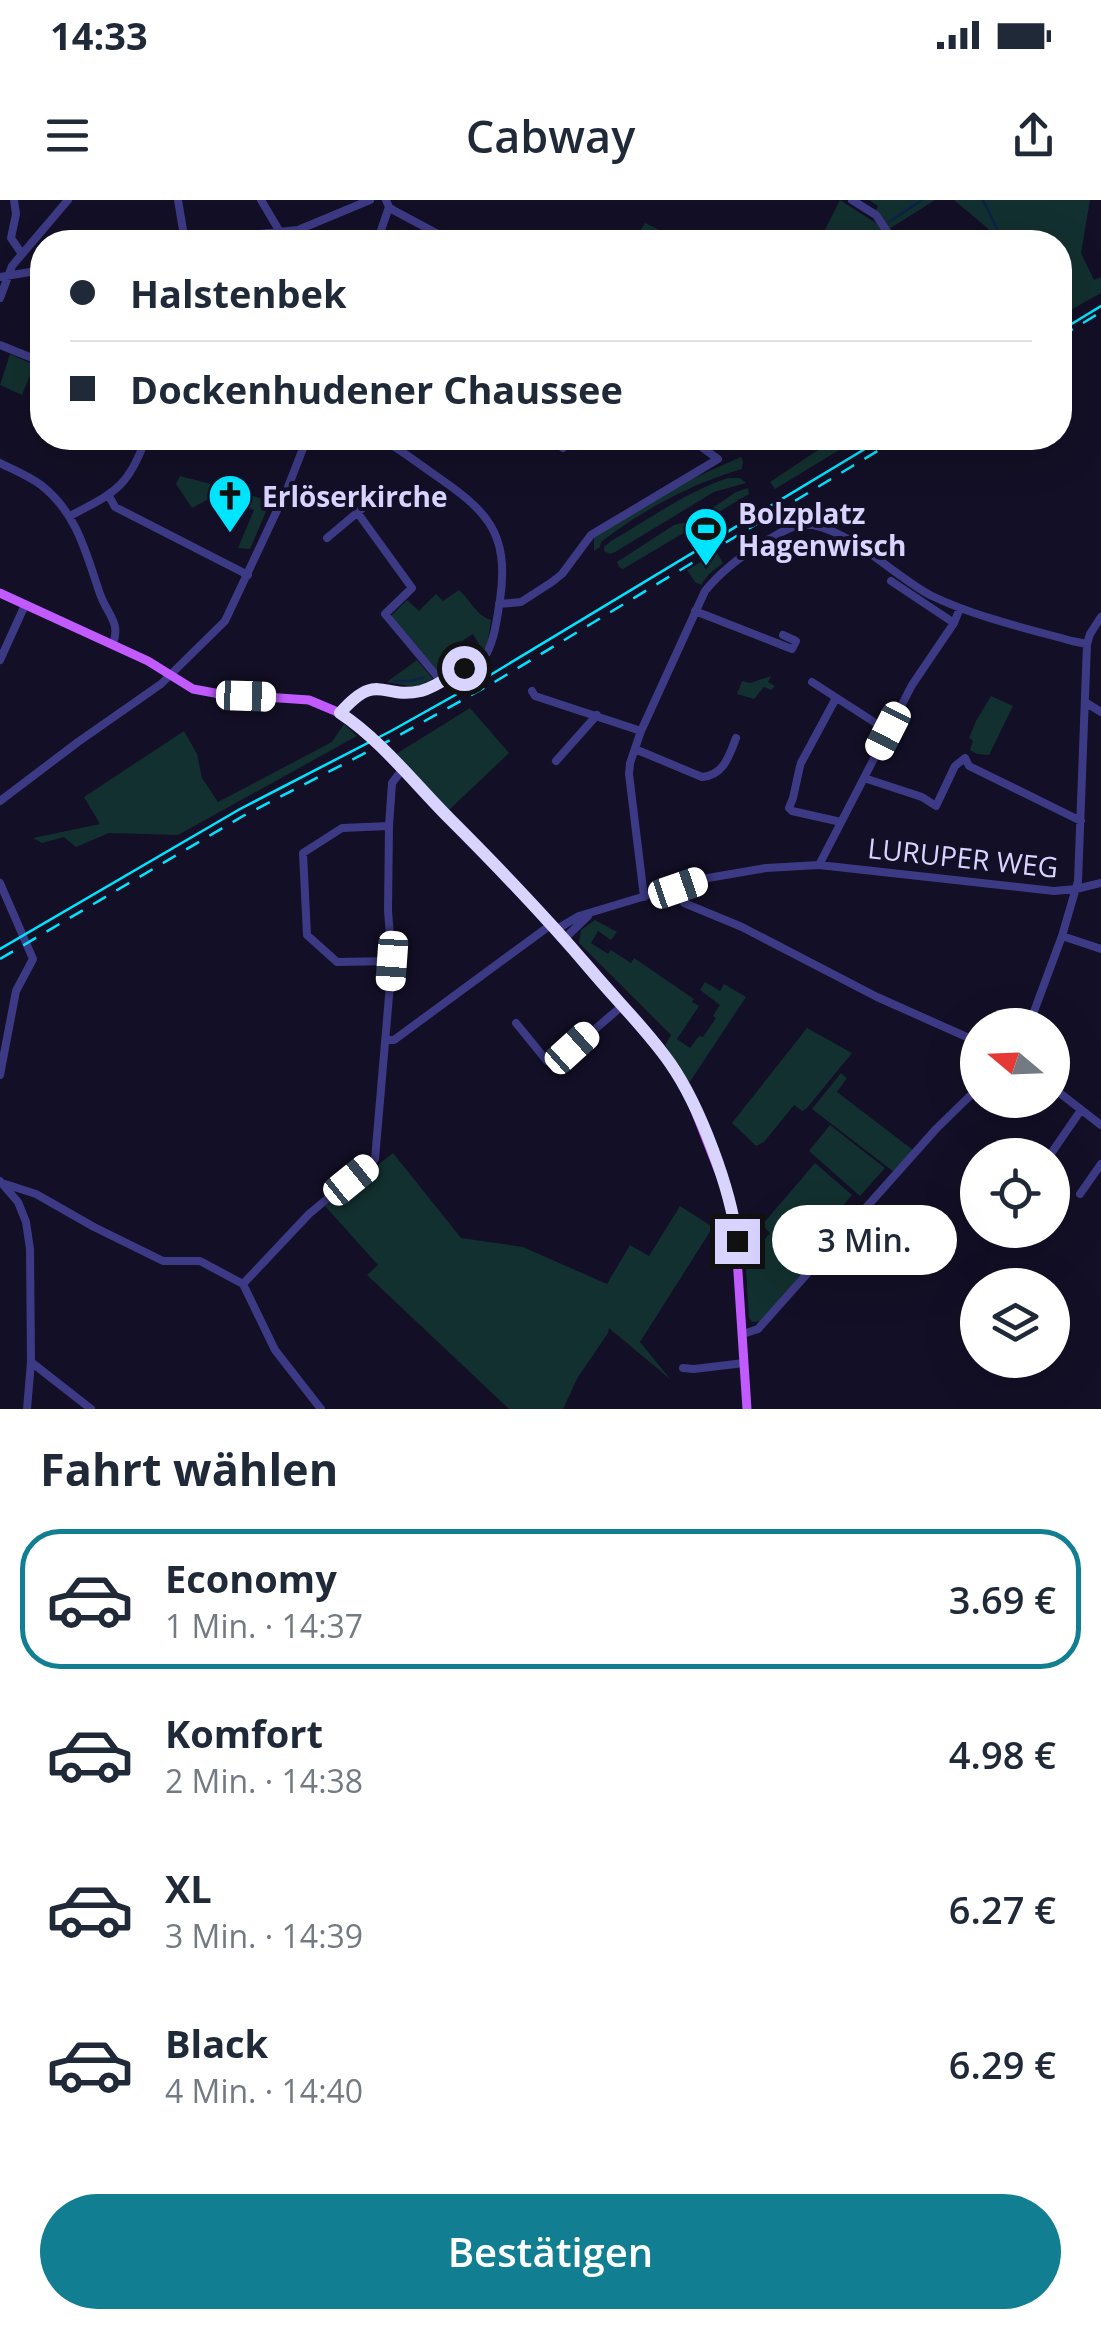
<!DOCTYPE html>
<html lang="de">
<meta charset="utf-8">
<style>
:root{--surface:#fff;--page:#f6f6f7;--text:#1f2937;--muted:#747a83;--line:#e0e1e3;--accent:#117e91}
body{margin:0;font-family:"Open Sans",sans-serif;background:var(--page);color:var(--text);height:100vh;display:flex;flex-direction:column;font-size:38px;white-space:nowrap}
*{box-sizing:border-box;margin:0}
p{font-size:32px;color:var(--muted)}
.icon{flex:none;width:55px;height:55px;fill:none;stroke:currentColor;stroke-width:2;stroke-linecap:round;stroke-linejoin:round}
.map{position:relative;height:1209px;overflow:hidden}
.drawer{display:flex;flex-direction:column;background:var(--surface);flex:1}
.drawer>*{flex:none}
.hud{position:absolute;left:30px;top:30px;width:1042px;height:220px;border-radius:40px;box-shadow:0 10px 40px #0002;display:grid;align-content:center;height:220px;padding:0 40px;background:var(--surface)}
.needle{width:65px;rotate:289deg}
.tools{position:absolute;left:960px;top:808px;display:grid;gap:20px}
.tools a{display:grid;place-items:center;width:110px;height:110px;border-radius:50%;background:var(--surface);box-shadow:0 10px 40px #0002;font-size:50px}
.end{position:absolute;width:45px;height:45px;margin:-22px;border:12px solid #d9d4ff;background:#111;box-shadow:0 0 0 5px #111}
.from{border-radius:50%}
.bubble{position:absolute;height:70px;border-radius:35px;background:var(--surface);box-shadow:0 10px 40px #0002;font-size:32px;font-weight:600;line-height:70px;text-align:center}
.car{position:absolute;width:30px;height:60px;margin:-30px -15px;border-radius:12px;box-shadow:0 0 8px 2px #0007;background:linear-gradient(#fff 24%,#345 0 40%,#fff 0 76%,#345 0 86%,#fff 0)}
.hud b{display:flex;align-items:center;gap:35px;height:95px;font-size:38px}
.hud b+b{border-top:2px solid var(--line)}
.hud i{width:25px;height:25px;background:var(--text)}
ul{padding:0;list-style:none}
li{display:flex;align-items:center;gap:30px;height:140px;margin:0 20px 15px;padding:0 20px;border:5px solid transparent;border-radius:40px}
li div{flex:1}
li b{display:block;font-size:38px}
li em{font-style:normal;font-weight:600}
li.selected{border-color:var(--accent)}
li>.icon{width:90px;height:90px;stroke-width:1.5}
h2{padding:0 40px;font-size:45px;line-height:120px}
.action{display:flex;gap:20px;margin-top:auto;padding:20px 40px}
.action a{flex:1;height:115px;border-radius:60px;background:var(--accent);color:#fff;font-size:40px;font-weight:600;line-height:115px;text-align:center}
.status{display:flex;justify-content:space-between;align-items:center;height:70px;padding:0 50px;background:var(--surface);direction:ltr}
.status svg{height:28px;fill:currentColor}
header{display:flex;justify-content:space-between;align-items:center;height:130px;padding:0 40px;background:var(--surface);font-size:45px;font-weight:600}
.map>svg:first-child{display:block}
.green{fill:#12302f}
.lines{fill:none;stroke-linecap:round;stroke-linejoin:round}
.stream{stroke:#0c2248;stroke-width:2.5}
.minor{stroke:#3d3a85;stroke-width:8}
.major{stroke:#c25bff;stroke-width:9}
.tram{stroke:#00e5ff;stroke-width:2.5}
.rail{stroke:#00e5ff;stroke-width:2.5;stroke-dasharray:15 12;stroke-linecap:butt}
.route{stroke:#d9d4ff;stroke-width:12}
.labels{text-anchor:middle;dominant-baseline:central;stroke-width:8;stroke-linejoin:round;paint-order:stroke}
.poi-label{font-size:28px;font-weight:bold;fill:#d9d4ff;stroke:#130f26;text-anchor:start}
.street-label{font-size:28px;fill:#d9d4ff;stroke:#130f26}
</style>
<div class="status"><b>14:33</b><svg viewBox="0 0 49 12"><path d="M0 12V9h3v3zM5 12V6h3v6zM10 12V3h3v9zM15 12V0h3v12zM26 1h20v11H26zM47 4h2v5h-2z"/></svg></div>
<header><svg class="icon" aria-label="menu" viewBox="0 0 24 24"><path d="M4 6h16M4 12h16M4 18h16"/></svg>Cabway<svg class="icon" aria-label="share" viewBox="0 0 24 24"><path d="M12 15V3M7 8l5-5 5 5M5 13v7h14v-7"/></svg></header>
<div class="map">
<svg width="1101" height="1209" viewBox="0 0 1101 1209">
<rect width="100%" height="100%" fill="#130f26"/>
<path class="green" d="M840,0L879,25L890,42H819Z
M869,0H935L889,29L875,12L878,6Z
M954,0H1090L1081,53L1094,80L1101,77V93L1060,116V42H1004Z
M645,23L685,42H634Z
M10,154L34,165L22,195L0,185Z
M836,238H859L775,289L770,282Z
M741,257L743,261L742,269C691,284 644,309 601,342L600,347L594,351V335L689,280Z
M180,276L215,285L220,284L270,302L250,349L238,348L254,310L226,298V294L216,291L207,300L192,308L176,284Z
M728,278H740L746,283L714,292L615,352L610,354L604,351V347L611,341C650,319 685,292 728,278Z
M748,288L749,294L623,369L619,367L617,362L674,325L695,320L736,292Z
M717,353L723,363L709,374L701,385L695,382L687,370Z
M459,390C470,400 477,416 491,420L487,446L483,451L473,434L459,443L468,460L442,476L391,416L407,400L419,411L436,394L443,401Z
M417,460L433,479L415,487L387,482Z
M771,476L768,482L775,486L771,490L764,487L754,499L737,494L742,481L750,483Z
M991,496L1013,506L989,555L977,554L970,550L973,541L969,538L976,521Z
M470,508L509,553L449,610L396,554Z
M344,524L357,536L178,635L109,633L76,647L64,637L42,643L33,638L100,624L84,597L184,531L197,554L202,578L218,602L332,542Z
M595,720L617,732L611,740L598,731L591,743L608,754L611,750L631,763L634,758L694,799L692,802L699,806L677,839L690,848L699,836L703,837L716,818L713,816L720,805L700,790L705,782L720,791L724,784L746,797L689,883L665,845L671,835L579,743L581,730Z
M807,828L852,853L807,908L802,911L794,905L764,942L756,946L732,923Z
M841,873L847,878L837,892L913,950L894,972L812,909Z
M830,925L885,968L860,996L809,951Z
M393,953L461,1038L523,1047L607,1084L630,1045L649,1056L680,1006L713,1027L640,1142L671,1180L609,1128L608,1133L578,1177L563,1209H509L367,1075L378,1065L325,1006Z
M815,963L852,995L799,1057L802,1075L762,1121L752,1122L749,1118L745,1053L762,1043L770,1033L762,1025Z"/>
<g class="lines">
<path class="stream" d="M983,0L1001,37L1007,42
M889,22L922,0
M1060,87L1071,95
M394,481H409L423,478"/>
<path class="minor" d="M14,0L16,14L11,38L22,54
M178,0L185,42
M261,0L280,32
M386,0L389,7L393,10L453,42
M852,0L876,15L894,42
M182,42L298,30L370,0
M377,42L389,7
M0,77L42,70
M0,98L12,66L68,0
M0,145L42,162
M549,238L563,248L570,238
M0,263C14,270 29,276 41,285C77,313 86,353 100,394C107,414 121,422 113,444
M109,296L115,307L248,375
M357,312L412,388L385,414L441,481
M70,316C115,292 128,288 146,238
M327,338L383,291
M891,381L954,423
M499,404L521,402L552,382L562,374L591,335L718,259L689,238
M695,411L792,449L796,441L783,435
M0,460L25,405
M812,482L888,531
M532,491L535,496L641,531
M1085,502L1101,512
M340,513C378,469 386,502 426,489C447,482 468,465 487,453C495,437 497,418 500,400C510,331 486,310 432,273C415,261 398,248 380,238
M635,549L702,577C724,575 729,556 736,538
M556,561L597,515
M801,563L836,498
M800,566L793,598L789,608L792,611L841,622
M864,578L922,597L936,606L955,566L965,558L969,566L1081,621
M0,601L78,542L161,484L225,421L288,287L307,238
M389,626L342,628L303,653L307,735L337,762L392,761
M819,665L912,485L954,423L960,408
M0,683L33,759L16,791L0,875
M678,688L684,703L742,727L877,797L978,842
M644,697L629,574L630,563L641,531L705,391C722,370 741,356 764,342C775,336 786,328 799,325C838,318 897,379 932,396C976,417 1025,428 1072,441L1087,444
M557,729L579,716L702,679L766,668L819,665L1054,691L1076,689L1101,683
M1062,736L1101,749
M565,738L588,716
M516,823L547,861L572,849L622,806
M1029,825L1062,736L1078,681L1087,444L1090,434L1101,417
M386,840H394L552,724
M1052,887L1101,925
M1050,955L1081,910
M0,981L18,1002L26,1022L30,1049L31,1162L27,1209
M5,984L36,994L94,1027L163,1061H200L243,1084
M1080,994L1101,964
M243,1084L309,1014L375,959L392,761L388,711L389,626L392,583L402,570
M243,1084L275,1150L321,1209
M743,1134L758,1129L936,929L978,888
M31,1162L91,1209
M683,1168L694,1169L744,1163"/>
<path class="major" d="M0,393L148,461L193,489L220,494L309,500L340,513L370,537L557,729L660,850L687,890L725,987L735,1027L747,1209"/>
<path class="tram" d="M1060,131L1101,106
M0,749L240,609L391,531L482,480L883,238"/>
<path class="rail" d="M1060,137L1101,112
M0,759L243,616L396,537L493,483L899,238"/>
</g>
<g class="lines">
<path class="route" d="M464,468C450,476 436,487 421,491C381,500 378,470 340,513C381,540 415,584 450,619C499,668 546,717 591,770C617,801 647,830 670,863C700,906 731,989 737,1041"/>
</g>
<defs>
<symbol id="church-pin" viewBox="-11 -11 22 30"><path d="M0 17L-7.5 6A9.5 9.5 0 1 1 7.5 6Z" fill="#00e5ff" stroke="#130f26"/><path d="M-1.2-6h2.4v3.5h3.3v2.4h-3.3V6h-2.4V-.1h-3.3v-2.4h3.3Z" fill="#111"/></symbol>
<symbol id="stadium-pin" viewBox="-11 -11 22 30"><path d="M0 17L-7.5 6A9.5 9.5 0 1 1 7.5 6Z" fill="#00e5ff" stroke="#130f26"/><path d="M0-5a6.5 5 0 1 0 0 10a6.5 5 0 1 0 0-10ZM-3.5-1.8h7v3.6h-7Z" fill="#111"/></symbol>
</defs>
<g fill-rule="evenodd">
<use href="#church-pin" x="205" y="271" width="50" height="68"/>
<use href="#stadium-pin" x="681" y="304" width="50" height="68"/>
</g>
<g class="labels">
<g class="poi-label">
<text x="262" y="296">Erlöserkirche</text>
<text x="738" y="313">Bolzplatz<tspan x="738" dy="32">Hagenwisch</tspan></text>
</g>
<g class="street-label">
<text transform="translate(963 657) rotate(6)">LURUPER WEG</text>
</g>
</g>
</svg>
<div class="tools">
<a><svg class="needle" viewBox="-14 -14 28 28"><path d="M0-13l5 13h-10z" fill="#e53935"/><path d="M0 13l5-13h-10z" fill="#747a83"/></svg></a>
<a><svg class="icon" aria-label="locate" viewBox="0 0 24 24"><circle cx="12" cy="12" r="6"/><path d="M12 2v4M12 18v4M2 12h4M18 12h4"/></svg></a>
<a><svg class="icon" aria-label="layers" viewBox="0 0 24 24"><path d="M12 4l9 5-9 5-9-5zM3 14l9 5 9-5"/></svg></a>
</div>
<i class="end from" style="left:464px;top:468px"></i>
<i class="end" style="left:737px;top:1041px"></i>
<div class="bubble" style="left:772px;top:1005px;width:185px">3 Min.</div>
<i class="car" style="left:246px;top:496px;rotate:92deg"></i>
<i class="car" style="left:888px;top:531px;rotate:207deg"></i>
<i class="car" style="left:678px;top:688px;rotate:71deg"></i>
<i class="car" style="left:392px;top:761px;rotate:184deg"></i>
<i class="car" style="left:572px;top:848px;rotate:48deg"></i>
<i class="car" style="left:351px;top:980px;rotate:51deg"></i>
<div class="hud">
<b><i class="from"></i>Halstenbek</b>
<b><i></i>Dockenhudener Chaussee</b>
</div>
</div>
<section class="drawer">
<h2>Fahrt wählen</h2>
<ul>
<li class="selected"><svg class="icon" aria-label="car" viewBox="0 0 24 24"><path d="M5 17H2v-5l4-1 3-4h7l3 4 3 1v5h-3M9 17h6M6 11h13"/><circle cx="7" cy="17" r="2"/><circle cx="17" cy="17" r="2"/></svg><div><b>Economy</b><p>1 Min. · 14:37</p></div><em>3.69 €</em></li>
<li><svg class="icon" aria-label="car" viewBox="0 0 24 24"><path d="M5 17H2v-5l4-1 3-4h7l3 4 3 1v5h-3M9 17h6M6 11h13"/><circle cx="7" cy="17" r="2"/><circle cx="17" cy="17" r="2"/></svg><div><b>Komfort</b><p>2 Min. · 14:38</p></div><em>4.98 €</em></li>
<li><svg class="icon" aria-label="car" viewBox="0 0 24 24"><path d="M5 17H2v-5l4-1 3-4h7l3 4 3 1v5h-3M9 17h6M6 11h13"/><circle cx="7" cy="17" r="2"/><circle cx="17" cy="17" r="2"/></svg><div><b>XL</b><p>3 Min. · 14:39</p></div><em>6.27 €</em></li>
<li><svg class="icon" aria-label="car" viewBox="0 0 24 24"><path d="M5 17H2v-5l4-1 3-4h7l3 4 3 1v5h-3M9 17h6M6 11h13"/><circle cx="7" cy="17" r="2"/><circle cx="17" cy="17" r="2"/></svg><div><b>Black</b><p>4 Min. · 14:40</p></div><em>6.29 €</em></li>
</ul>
<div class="action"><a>Bestätigen</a></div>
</section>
